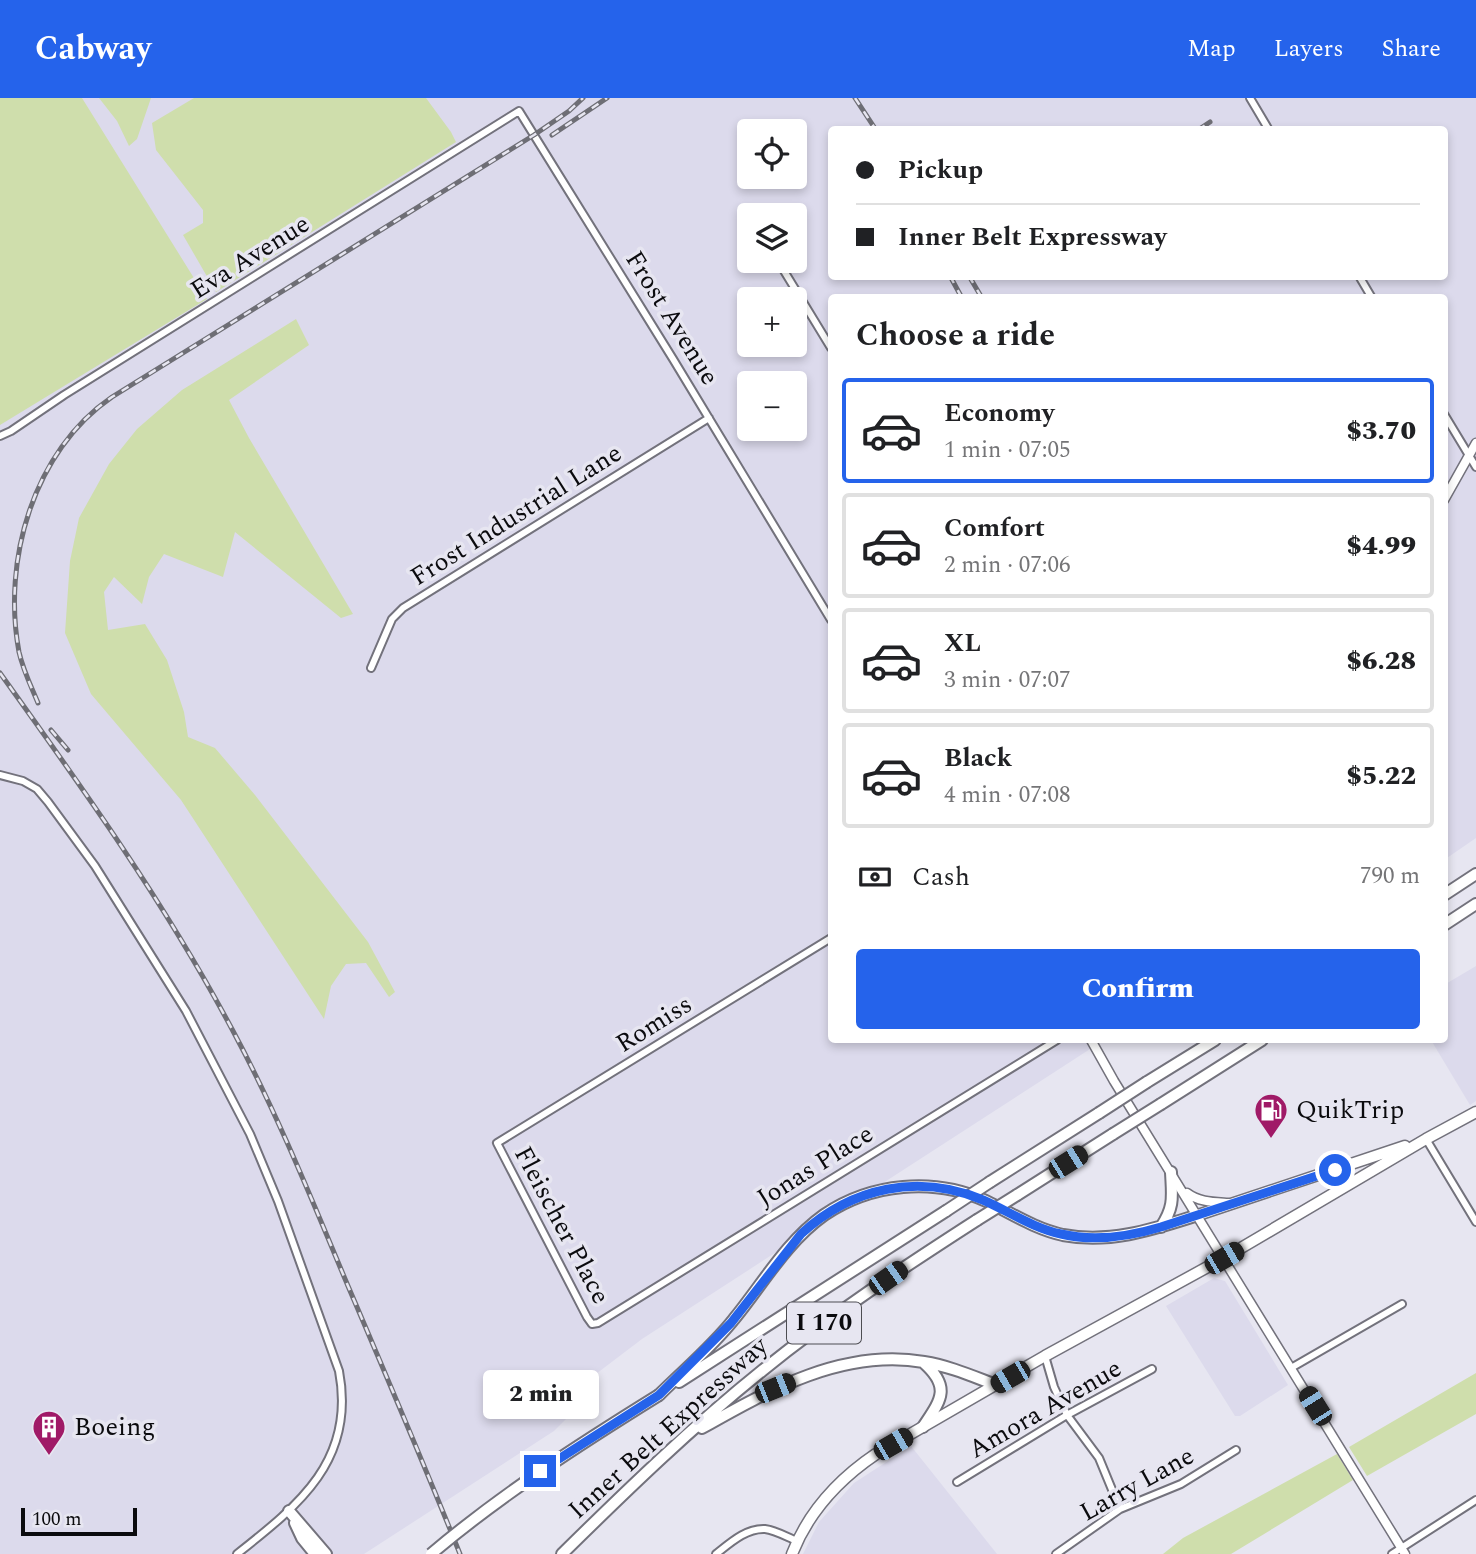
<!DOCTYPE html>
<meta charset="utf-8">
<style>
:root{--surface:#fff;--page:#f2f2f2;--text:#202124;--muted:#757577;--line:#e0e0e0;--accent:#2563eb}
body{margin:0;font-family:Spectral,serif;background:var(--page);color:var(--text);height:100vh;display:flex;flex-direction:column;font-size:26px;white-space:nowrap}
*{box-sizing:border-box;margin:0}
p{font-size:23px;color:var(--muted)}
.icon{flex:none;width:38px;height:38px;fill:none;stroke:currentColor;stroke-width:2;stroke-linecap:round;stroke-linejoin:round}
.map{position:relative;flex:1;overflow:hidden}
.details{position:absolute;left:828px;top:196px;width:620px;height:749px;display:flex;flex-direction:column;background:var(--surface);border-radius:7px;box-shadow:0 4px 10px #0003}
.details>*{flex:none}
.guide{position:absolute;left:828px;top:28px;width:620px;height:154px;border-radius:7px;box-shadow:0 4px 10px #0003;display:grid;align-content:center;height:154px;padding:0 28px;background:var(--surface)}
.tools{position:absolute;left:737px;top:21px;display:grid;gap:14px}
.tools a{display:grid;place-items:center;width:70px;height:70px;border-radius:7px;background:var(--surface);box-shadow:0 4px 10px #0003;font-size:35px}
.scale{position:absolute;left:21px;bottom:18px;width:116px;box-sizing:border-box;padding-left:7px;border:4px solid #0b0b0e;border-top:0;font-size:19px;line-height:24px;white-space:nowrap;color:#0b0b0e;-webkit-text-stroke:5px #e7e6f1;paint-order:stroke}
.end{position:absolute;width:32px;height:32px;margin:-16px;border:9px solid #2563eb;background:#fff;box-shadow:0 0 0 4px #fff}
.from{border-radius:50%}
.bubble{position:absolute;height:49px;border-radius:7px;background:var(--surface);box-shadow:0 4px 10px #0003;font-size:23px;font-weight:800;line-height:49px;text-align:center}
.car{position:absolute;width:21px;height:42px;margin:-21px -10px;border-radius:9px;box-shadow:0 0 5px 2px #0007;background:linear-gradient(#222 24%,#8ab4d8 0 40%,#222 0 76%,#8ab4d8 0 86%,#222 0)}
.guide b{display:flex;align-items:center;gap:24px;height:66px;font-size:26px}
.guide b+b{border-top:2px solid var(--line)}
.guide i{width:18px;height:18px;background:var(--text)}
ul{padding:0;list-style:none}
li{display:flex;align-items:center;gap:21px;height:105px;margin:0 14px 10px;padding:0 14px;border:4px solid var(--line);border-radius:7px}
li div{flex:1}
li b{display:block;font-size:26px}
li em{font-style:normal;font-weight:800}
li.selected{border-color:var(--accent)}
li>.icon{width:63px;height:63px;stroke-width:1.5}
h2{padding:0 28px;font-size:32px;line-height:84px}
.pay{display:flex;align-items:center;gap:18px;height:77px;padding:0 28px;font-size:26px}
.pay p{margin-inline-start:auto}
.primary-button{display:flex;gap:14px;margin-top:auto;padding:14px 28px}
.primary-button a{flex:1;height:80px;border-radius:7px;background:var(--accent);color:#fff;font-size:28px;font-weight:800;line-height:80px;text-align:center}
header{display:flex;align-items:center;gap:42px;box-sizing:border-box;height:98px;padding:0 35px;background:var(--accent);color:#fff}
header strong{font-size:33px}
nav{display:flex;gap:38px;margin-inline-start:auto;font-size:24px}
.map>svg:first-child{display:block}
.built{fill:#dcdaec;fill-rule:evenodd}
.green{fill:#cfdeac}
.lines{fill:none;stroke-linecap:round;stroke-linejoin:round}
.minor-casing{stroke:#73727c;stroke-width:10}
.tertiary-casing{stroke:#73727c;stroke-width:11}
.primary-casing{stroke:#73727c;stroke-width:13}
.motorway-casing{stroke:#73727c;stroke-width:14}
.minor{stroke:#fff;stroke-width:6}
.tertiary{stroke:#fff;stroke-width:8}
.primary{stroke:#fff;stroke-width:10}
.motorway{stroke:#fff;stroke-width:10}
.rail-casing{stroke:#6e6e75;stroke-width:5}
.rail{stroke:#e7e6f1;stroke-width:2.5;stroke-dasharray:8;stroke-linecap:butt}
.motorway-bridge-casing{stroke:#73727c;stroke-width:14;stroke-linecap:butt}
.motorway-bridge{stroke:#fff;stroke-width:10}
.route{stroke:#2563eb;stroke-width:9}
.labels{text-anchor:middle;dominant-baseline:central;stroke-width:7;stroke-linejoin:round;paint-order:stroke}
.shield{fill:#e7e6f1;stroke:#4d4d52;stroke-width:2}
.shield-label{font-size:24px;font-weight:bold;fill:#0b0b0e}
.street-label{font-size:26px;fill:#0b0b0e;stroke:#e7e6f1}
.poi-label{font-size:26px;fill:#0b0b0e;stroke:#e7e6f1;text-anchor:start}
</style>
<header>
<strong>Cabway</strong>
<nav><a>Map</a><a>Layers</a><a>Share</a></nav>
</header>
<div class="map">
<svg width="1476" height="1456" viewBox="0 0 1476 1456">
<rect width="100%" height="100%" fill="#e7e6f1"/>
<path class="built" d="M0,0H1476V740L1444,762V200H831V942H1104L642,1241L588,1282L587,1300L554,1333L364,1456H0ZM831,32H1444V178H831ZM749,33H794V79H749ZM749,117H794V163H749ZM749,201H794V247H749ZM749,285H794V331H749Z
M1476,868V1003L1470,1007L1431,942H1444V887Z
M1214,1180L1225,1183L1288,1287L1240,1318H1235L1166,1208Z
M911,1348L997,1456H803L819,1424L854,1385Z"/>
<path class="green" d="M0,0H82L207,201L0,327Z
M99,0H151L137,41L129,48L117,23Z
M194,0H426L451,34L456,44L216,194L183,137L203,125V112L156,52L152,25Z
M296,221L309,247L229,302L249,340L353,516L341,520L235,434L223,479L164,456L149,479L142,506L114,479L104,494L108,532L145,526L167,562L184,614L188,639L215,650L255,697L368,844L395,894L389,899L366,865L346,866L331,888L324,921L181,702L91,596L65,535L70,463L79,420L109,366L137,331L182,292Z
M1476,1275V1316L1367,1378L1349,1349Z
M1337,1356L1353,1382L1231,1456H1163L1183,1440Z"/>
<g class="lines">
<defs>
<path id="minor" d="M1250,0L1269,32
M747,113L749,117
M778,163L831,250
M1359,178L1372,200
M1444,316L1476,369
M0,338L11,333L64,297L519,13L673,261L831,522
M371,570L392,521L403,510L709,320
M0,677L23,683L37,691L48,704L95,768L186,913L250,1036L278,1103L339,1273C356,1362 299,1407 237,1456
M831,840L497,1045L587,1219L592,1226L598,1225L1057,942
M1426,1041L1476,1124
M1045,1258L1054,1289L1067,1317L1099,1360L1120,1411
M1291,1270L1402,1206
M957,1384L1067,1317L1152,1271
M716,1456C730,1445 746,1430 765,1431C775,1432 787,1439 797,1443
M1056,1456L1120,1411L1181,1386L1236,1352
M1392,1456L1476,1402"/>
<path id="tertiary" d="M1444,402L1476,345
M1091,942L1114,983L1405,1456
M1187,1095C1199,1104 1213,1104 1228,1105"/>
<path id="primary" d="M1198,1117L1405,1048
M792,1456C808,1415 839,1381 876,1356L1045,1258L1224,1160L1426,1041L1476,1014"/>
<path id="motorway" d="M1444,797L1476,776
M1444,827L1476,806
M1147,984L1215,942
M1161,1006L1262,942
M990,1084L1099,1015
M1017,1097L1113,1036
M1161,1129C1175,1108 1172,1098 1171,1074
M679,1284L946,1113
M659,1297C684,1272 712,1249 734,1221C762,1187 786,1144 824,1117C871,1085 934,1079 986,1103C1011,1115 1035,1131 1063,1137C1111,1146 1154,1131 1198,1117
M923,1329C940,1303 952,1290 924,1265
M702,1330C769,1292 844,1250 924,1264C949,1268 972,1278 996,1287
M289,1413L326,1456
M295,1425L302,1440L315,1456
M562,1456C627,1392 692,1329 763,1272C831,1217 904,1169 977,1122"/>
</defs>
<use href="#minor" class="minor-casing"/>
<use href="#tertiary" class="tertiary-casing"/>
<use href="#primary" class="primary-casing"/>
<use href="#motorway" class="motorway-casing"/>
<use href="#minor" class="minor"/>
<use href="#tertiary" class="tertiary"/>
<use href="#primary" class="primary"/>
<use href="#motorway" class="motorway"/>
<defs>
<path id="rail" d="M855,0L876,32
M1198,32L1210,24
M552,37L607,0
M950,178L962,200
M969,178L982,200
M0,575C84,692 165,805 233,933C277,1015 312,1102 348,1188C386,1277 424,1366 460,1456
M38,605C31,588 23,572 19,554C2,463 33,353 112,299L534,37L569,13L583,0
M51,632L68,652"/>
</defs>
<use href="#rail" class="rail-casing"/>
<use href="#rail" class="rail"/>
<defs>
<path id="motorway-bridge" d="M1099,1015L1147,984
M1113,1036L1161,1006
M946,1113L990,1084
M977,1122L1017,1097
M431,1456C502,1396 580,1346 659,1297"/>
</defs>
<use href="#motorway-bridge" class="motorway-bridge-casing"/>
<use href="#motorway-bridge" class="motorway-bridge"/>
</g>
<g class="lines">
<path class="route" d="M540,1373L659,1297L731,1225L801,1136C852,1089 919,1075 983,1102C1010,1114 1033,1130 1061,1136C1095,1144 1128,1139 1161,1129L1335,1072"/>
</g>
<defs>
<symbol id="fuel-pin" viewBox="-11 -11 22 30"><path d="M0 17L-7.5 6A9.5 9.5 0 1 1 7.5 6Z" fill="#a01a67" stroke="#e7e6f1"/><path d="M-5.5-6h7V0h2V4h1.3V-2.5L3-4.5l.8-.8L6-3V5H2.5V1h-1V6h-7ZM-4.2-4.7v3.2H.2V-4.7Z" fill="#fff"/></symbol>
<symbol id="building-pin" viewBox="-11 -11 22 30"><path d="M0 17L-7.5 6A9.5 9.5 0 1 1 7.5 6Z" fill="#a01a67" stroke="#e7e6f1"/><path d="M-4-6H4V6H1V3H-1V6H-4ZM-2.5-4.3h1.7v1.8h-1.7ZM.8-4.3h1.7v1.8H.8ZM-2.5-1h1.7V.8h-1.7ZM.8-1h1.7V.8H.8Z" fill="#fff"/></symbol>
</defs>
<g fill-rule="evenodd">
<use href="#fuel-pin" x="1252" y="993" width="38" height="52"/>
<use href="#building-pin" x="30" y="1310" width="38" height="52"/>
</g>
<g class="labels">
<rect class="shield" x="787" y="1204.5" width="74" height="41" rx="5"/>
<g class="shield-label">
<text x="824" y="1225">I 170</text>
</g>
<g class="street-label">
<text transform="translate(250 159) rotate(-32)">Eva Avenue</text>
<text transform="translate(672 220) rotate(58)">Frost Avenue</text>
<text transform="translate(516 417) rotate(-32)">Frost Industrial Lane</text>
<text transform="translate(654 926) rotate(-32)">Romiss</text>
<text transform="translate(815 1068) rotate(-32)">Jonas Place</text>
<text transform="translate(562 1127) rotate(62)">Fleischer Place</text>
<text transform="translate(1045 1311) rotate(-30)">Amora Avenue</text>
<text transform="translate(668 1330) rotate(-42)">Inner Belt Expressway</text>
<text transform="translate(1137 1386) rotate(-29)">Larry Lane</text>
</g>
<g class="poi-label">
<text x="1296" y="1012">QuikTrip</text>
<text x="74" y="1329">Boeing</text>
</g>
</g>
</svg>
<div class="tools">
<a><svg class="icon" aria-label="locate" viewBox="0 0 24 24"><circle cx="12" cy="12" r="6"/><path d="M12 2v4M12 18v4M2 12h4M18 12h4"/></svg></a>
<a><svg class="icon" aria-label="layers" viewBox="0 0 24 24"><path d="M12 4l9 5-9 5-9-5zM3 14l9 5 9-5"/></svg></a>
<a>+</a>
<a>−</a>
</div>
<div class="scale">100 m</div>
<i class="end from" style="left:1335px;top:1072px"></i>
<i class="end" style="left:540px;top:1373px"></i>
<div class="bubble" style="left:483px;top:1272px;width:116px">2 min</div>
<i class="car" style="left:1068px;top:1064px;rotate:58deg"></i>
<i class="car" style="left:1224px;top:1160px;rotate:60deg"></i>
<i class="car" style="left:888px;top:1180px;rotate:55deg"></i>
<i class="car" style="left:1010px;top:1279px;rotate:240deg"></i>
<i class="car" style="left:775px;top:1290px;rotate:68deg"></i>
<i class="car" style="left:1315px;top:1308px;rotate:328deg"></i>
<i class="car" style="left:893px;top:1346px;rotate:60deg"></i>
<div class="guide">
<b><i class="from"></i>Pickup</b>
<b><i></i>Inner Belt Expressway</b>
</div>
<section class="details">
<h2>Choose a ride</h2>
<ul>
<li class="selected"><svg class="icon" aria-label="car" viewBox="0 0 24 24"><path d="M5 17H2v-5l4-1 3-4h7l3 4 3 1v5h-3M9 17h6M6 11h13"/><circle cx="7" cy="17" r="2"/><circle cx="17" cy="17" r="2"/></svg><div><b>Economy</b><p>1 min · 07:05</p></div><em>$3.70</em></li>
<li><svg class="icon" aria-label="car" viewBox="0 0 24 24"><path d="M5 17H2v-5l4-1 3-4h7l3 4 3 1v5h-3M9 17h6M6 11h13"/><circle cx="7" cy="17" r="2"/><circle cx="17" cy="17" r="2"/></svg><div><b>Comfort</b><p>2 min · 07:06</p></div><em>$4.99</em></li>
<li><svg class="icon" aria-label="car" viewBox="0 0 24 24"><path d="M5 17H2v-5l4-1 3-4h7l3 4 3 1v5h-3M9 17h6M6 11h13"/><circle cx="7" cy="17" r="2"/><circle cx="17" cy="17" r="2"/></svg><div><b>XL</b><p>3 min · 07:07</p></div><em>$6.28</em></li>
<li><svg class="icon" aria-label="car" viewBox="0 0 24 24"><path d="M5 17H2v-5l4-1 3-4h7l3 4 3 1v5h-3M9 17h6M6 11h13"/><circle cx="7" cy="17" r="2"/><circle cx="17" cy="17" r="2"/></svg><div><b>Black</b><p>4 min · 07:08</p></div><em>$5.22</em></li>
</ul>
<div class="pay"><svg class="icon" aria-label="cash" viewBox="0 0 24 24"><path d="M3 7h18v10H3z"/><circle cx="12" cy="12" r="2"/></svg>Cash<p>790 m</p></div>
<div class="primary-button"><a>Confirm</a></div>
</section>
</div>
